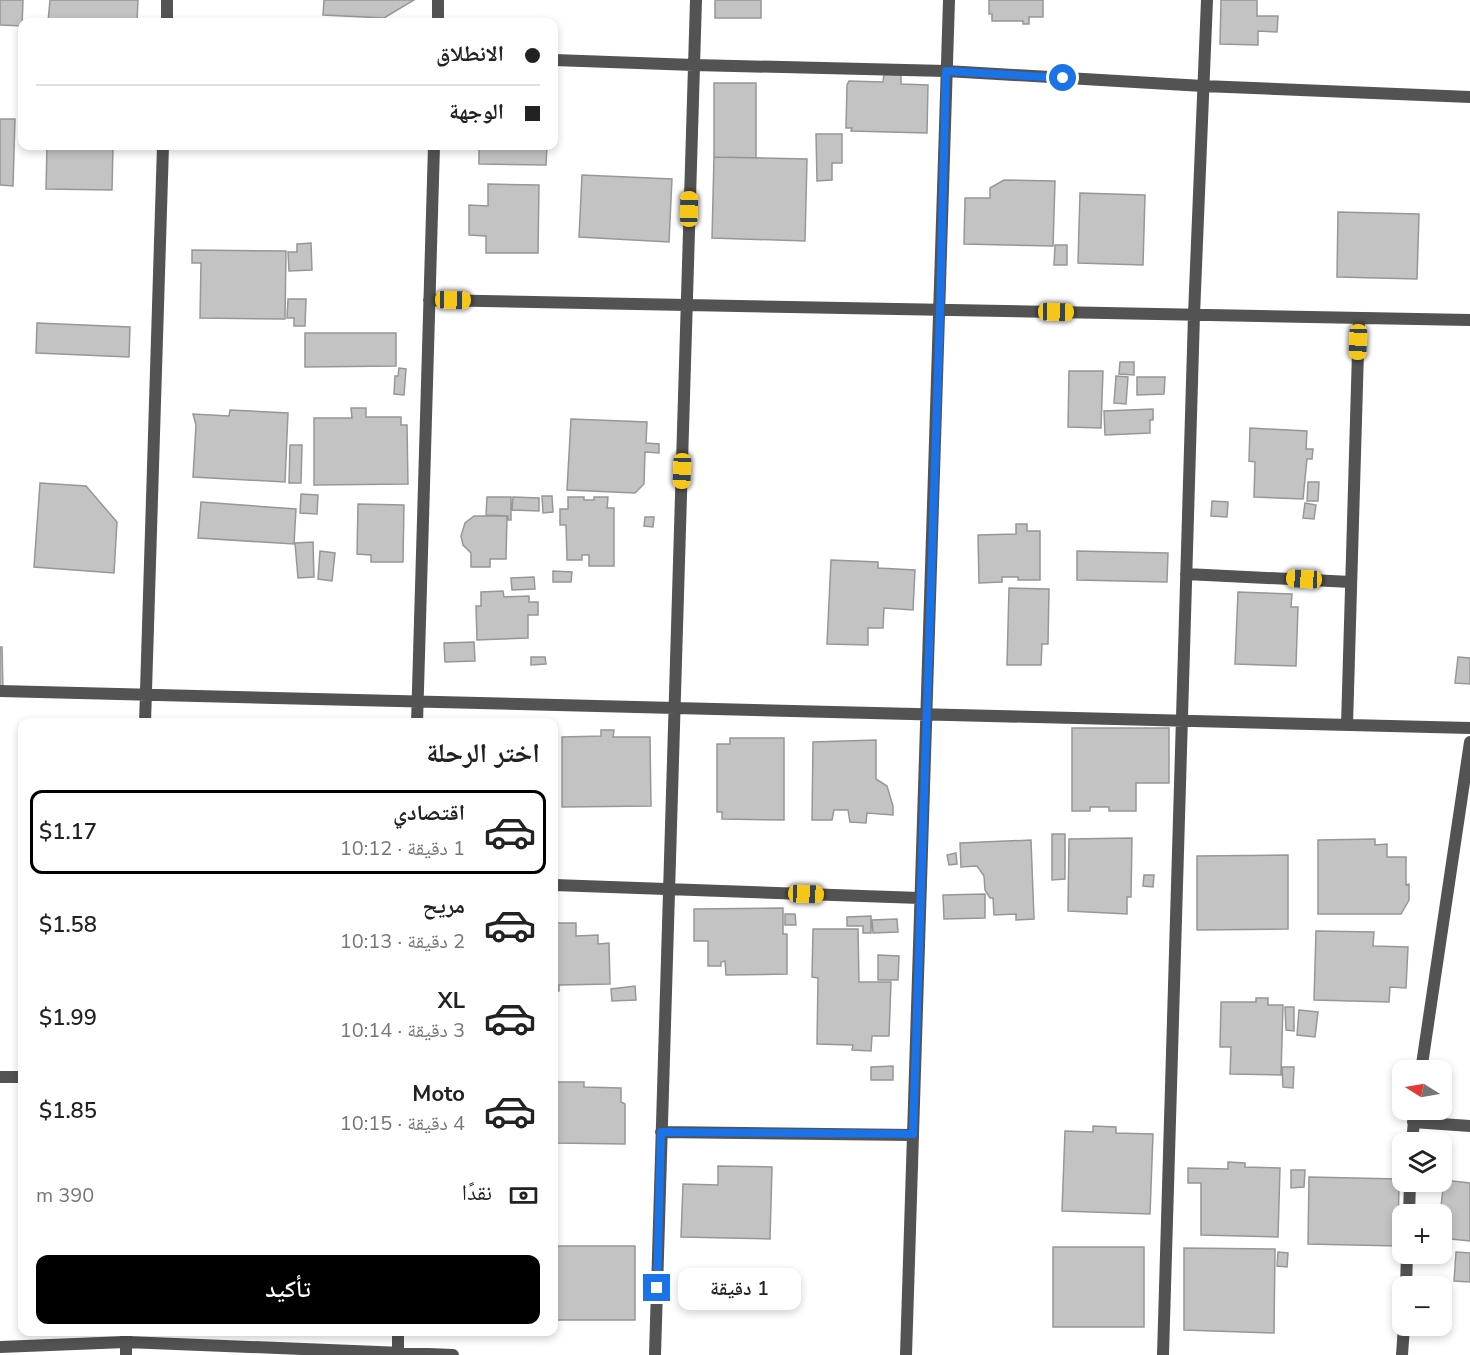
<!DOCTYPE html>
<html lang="ar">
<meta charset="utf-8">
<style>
:root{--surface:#fff;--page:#f2f2f2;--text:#222;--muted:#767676;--line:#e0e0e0;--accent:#000}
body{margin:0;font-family:"Nunito Sans","Noto Naskh Arabic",sans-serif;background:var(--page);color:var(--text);direction:rtl;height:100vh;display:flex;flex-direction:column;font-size:22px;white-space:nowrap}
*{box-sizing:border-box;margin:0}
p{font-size:20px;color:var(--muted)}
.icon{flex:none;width:33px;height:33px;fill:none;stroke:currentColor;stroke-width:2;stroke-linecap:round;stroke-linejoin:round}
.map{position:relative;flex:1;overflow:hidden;direction:ltr}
.panel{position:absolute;left:18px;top:718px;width:540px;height:618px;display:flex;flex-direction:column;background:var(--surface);border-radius:12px;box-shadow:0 3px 9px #0003;direction:rtl}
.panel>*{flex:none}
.top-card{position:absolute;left:18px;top:18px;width:540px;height:132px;border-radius:12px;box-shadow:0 3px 9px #0003;direction:rtl;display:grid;align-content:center;height:132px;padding:0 18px;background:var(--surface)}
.needle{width:39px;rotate:281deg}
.buttons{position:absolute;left:1392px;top:1060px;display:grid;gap:12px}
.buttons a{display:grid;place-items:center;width:60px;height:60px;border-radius:12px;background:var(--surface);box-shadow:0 3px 9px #0003;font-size:30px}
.end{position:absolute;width:27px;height:27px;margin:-14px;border:8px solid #1a73e8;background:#fff;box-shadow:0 0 0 3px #fff}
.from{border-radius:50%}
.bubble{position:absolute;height:42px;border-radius:12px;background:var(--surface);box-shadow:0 3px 9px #0003;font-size:20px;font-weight:600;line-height:42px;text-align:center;direction:rtl}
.car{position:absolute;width:18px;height:36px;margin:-18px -9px;border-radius:8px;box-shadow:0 0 4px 2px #0007;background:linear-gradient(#f5c518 24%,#345 0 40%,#f5c518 0 76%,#345 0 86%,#f5c518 0)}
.top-card b{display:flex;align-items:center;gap:21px;height:57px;font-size:22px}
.top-card b+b{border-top:2px solid var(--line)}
.top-card i{width:15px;height:15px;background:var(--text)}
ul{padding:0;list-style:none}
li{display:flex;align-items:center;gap:18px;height:84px;margin:0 12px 9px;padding:0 6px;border:3px solid transparent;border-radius:12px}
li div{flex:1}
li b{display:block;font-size:22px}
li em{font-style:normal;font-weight:600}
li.current{border-color:var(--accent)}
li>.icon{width:54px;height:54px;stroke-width:1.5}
h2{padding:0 18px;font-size:27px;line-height:72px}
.pay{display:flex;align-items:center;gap:15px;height:66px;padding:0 18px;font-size:22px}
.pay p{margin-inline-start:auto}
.button{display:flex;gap:12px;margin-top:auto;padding:12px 18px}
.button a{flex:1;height:69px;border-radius:12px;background:var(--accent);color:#fff;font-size:24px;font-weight:600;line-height:69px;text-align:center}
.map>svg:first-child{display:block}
.building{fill:#c3c3c3;stroke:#979797;stroke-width:1.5}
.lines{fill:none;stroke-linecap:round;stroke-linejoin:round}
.street{stroke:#535353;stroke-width:12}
.route{stroke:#1a73e8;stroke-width:8}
</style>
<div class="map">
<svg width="1470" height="1355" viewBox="0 0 1470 1355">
<rect width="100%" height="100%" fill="#fff"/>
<path class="building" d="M0,0H23L22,26L0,25Z
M50,0H138L137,22H48Z
M324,0H414L384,18L323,15Z
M715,0H761V18H715Z
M989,0H1043V17H1029V24H1023V21H992V14H989Z
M1221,0H1257V16H1278L1277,32L1258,31V45L1220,44Z
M884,74L901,75V84L928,85L927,133L851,131L852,128H846L847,85L849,81L883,82Z
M714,83H756V158L714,157Z
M0,119H15L13,186L0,185Z
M816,134H842V163H832V180L817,181Z
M47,146H113L112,190L46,189Z
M479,146H547L546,165L479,164Z
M714,157L807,159L805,241L712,238Z
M582,175L672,179L669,242L579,237Z
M1004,180L1055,181L1053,246L964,244L965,198H990V188Z
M488,184L539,185L538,253H486V236L469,235V205L488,206Z
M1080,193L1145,195L1143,265L1078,263Z
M1338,212L1419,214L1417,279L1337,277Z
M311,243L312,270L289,271L288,252H297V244Z
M1055,245H1067V265H1054Z
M192,250L286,251L285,319L200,318L201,263H192Z
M288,299H306L305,326H294V318H287Z
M37,323L130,327L129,357L36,353Z
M305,333H396V366L305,367Z
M1120,362H1134V375L1119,374Z
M399,368L406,369L404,395L394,394L395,376H398Z
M1069,371H1103L1101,428L1068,427Z
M1116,376L1128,377L1126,404L1114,403Z
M1137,377H1165L1164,394L1137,395Z
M351,408H366V417H401V425H407L408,484L314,485V418H352Z
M1153,409V420H1150V433L1105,435L1104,411Z
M230,410L288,413L285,482L193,477L196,425L193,414L229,416Z
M571,419L647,422L646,443L659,444V453L645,452L644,484L635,493L567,490Z
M1250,428L1307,431L1306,449H1313L1312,459H1307L1303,499L1254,497L1255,462L1249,461Z
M290,445H302L301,483H289Z
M1308,482H1319L1318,501H1307Z
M40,483L86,486L117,522L114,573L34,567Z
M301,494L318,495L317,514L300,513Z
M542,496H552L553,512L543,513Z
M487,497H511V520H508V516L486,515Z
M513,497L539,498V511L512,510Z
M568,497H584V500H594V497H608L607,508H614V566H589V555H582V560H567L566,525H560V509H568Z
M1212,501L1228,502L1227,517L1211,516Z
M201,502L296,509L294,544L198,538Z
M1305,503L1316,505L1314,519L1303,518Z
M358,504L404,505L403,562H371V555L357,554Z
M474,516H507L506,559H490V567H471V553L463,545L461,536L465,523Z
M645,517H654L653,527L644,526Z
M1016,524H1027V531H1040V580H1018V577H1002V582L979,583L978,535L1016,534Z
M313,542L314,577L298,578L295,543Z
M320,551L335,553L332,581L318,579Z
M1077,551L1168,553L1167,582L1077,580Z
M831,560L878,562V568L915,570L913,610L884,608L883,628H868V645L827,644Z
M553,571L572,572L571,582H553Z
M534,577L535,589L512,590L511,578Z
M1009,588L1049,589L1048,644H1042L1041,665H1007Z
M503,591L504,597L529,596V602H538V615H528V638L477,640L476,606H481V592Z
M1238,592L1292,594L1291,607H1298L1296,666L1235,664Z
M474,642L475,661L445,662L444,643Z
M0,647H2L3,689H0Z
M531,657H545L546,664L531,665Z
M1458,657L1470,658V684L1455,683Z
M1072,728H1169V783H1136V811H1109V807H1090V811H1072Z
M601,730H614L613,737H650L651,806L562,807V737L601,736Z
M730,738H784V820L722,819V812H717V744H730Z
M876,740V779L887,786L893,806V815L867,813L866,823L850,822L848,810H834L832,820H812L813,742Z
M1052,834H1065V879L1052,880Z
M1132,838L1131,897H1127V914L1068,911L1069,839Z
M1375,839V845L1387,844V857H1406V885L1409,884V900L1401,914H1318V840Z
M1031,840L1034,919L1016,920V914L994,915L993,898H990L985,890L984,876L977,866L961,867L960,843Z
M956,853L957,864L949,865L947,855Z
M1288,855V929L1197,930V856Z
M1144,875H1154L1153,887L1143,886Z
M985,894V918L944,919L943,895Z
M783,908V934H787V974L726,975L725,961L721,962V966H708V941H694V909Z
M785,914H795L796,925H785Z
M871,916V933H863V926H847V917Z
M897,919L898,932L873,933L872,920Z
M554,923H576V936L598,935V944L609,943L610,984L559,985V991H554Z
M813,929H858L859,982H891L889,1036H872L871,1051L852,1050L853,1045L817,1044L818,978L812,977Z
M1316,931L1374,932L1373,946L1408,947L1406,988L1390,987L1389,1002L1314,1000Z
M878,955L899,956L898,980H878Z
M635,986L636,1000L612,1001L611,989Z
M1256,998H1268V1005H1283L1281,1075L1230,1074L1231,1047H1220L1221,1002H1256Z
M1285,1007H1294V1031L1286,1030Z
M1299,1010L1318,1012L1315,1037L1297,1035Z
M893,1066V1080H871V1067Z
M1282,1067H1294L1293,1088L1283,1087Z
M554,1082H584V1087L621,1088V1102L625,1104V1144L554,1143V1118H557V1105H554Z
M1093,1126L1116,1127V1133L1153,1134L1150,1214L1062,1211L1065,1131L1093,1132Z
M1228,1162L1245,1163V1167L1280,1168L1278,1237L1201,1235V1183H1188V1168L1228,1169Z
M718,1166L772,1167L770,1239L681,1237L683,1184L718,1185Z
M1291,1170H1305L1304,1187L1291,1188Z
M1309,1177L1399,1179L1398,1246L1308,1244Z
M1444,1180L1470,1183V1241L1442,1238L1440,1215Z
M554,1246H635V1320H554Z
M1053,1247H1144V1327H1053Z
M1184,1248L1275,1249L1274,1333L1184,1330Z
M1278,1252L1288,1253L1287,1267L1277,1266Z
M1456,1252L1470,1253V1282L1454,1281Z"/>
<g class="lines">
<path class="street" d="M167,22V0
M438,22V0
M554,60L694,65L946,71L1203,86L1470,97
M429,300L1470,320
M1186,574L1351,582
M0,691L1470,728
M145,723L163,146
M417,723L434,146
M1347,725L1359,318
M554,885L920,898
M1421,1071L1470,742
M0,1077H22
M1413,1122L1470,1126
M661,1132L913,1135
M1412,1143L1415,1110
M1409,1215L1410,1182
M1406,1287L1407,1254
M0,1347L126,1342L453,1355
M126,1355V1332
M398,1355V1332
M655,1355L696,0
M906,1355L949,0
M1163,1355L1194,315L1207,0
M1402,1355L1404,1326"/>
</g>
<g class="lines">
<path class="route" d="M657,1288L661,1132L913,1134L940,310L946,71L1063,78"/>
</g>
</svg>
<div class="buttons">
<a><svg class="needle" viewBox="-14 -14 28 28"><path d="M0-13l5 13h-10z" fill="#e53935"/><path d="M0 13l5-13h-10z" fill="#767676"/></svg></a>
<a><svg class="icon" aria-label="layers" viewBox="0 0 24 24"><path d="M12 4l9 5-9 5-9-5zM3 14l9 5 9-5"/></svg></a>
<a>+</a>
<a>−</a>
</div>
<i class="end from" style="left:1063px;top:78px"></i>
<i class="end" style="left:657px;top:1288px"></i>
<div class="bubble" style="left:678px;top:1268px;width:123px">1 دقيقة</div>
<i class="car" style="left:689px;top:209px;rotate:1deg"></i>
<i class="car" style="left:453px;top:300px;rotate:91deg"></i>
<i class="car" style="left:1056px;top:312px;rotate:91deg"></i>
<i class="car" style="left:1358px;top:342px;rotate:182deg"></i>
<i class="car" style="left:682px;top:471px;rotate:182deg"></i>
<i class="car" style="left:1304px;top:579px;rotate:273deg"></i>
<i class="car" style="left:806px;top:894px;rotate:92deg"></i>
<div class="top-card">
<b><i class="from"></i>الانطلاق</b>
<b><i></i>الوجهة</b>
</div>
<section class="panel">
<h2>اختر الرحلة</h2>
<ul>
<li class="current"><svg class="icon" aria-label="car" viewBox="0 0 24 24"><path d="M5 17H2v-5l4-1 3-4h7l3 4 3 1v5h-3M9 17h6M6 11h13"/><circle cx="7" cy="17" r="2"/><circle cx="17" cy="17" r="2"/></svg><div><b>اقتصادي</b><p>1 دقيقة · 10:12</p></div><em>$1.17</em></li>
<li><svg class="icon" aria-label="car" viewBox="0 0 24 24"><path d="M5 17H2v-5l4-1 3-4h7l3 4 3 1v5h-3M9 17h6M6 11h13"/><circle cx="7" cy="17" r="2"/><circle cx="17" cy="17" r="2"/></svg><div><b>مريح</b><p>2 دقيقة · 10:13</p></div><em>$1.58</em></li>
<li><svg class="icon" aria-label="car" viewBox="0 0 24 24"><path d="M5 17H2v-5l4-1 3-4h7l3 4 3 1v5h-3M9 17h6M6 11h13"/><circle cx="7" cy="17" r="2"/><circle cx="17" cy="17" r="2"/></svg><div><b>XL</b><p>3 دقيقة · 10:14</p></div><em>$1.99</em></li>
<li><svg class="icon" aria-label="car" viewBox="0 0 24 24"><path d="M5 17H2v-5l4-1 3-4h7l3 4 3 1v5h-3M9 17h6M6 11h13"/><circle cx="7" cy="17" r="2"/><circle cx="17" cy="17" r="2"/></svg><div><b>Moto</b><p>4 دقيقة · 10:15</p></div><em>$1.85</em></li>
</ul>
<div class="pay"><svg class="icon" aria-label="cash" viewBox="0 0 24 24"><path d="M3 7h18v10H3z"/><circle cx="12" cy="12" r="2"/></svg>نقدًا<p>390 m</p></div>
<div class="button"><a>تأكيد</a></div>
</section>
</div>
